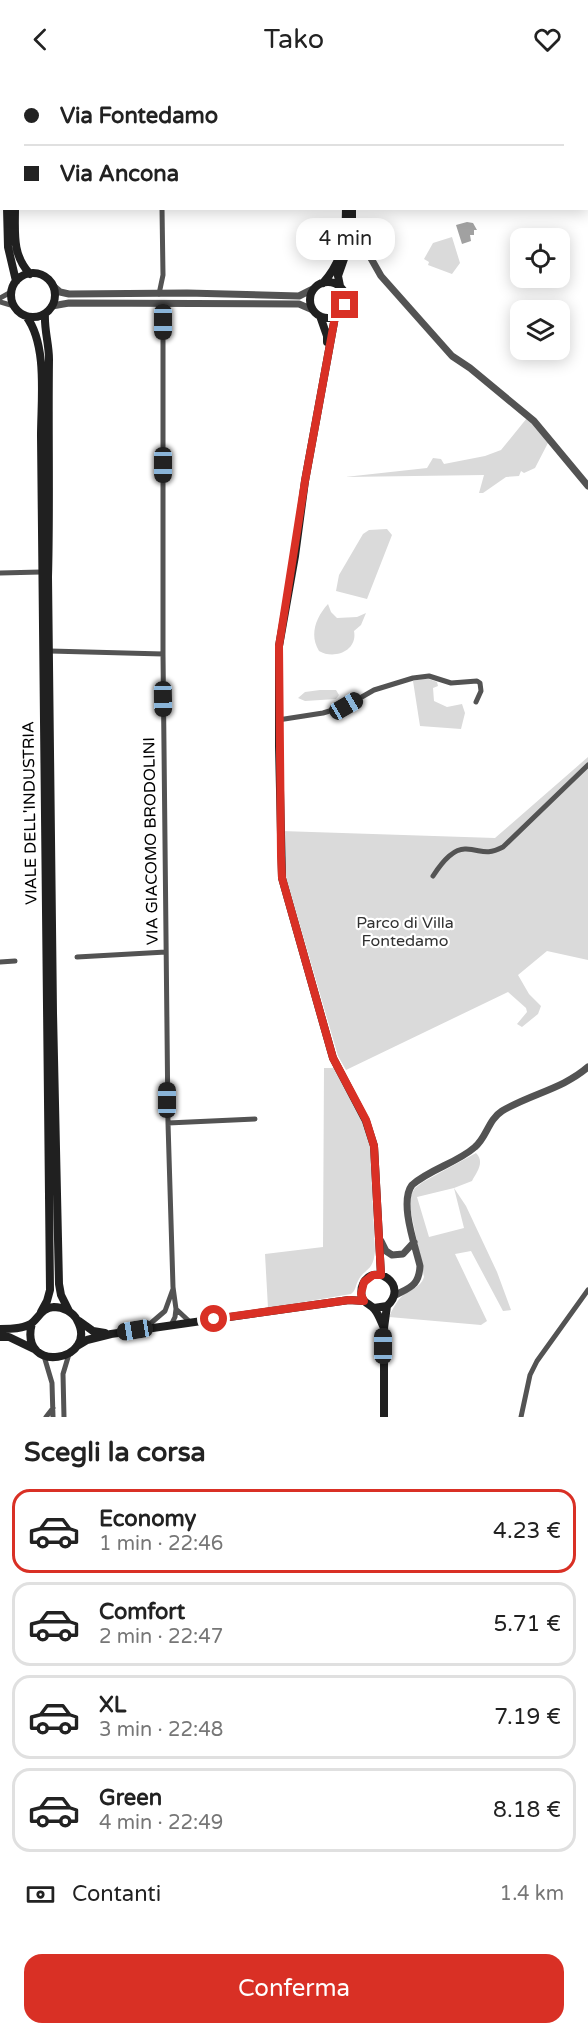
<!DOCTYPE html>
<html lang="it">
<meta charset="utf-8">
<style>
:root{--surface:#fff;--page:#f6f6f6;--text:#222;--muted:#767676;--line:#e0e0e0;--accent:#d93025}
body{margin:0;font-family:"Varela Round",sans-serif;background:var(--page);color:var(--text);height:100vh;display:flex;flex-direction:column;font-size:22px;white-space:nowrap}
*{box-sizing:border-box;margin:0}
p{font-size:20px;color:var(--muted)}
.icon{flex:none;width:33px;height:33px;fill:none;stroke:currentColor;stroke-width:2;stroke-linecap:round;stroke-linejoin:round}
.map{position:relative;height:1339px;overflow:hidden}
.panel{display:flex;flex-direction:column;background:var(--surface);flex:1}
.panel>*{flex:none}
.banner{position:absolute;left:0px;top:0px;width:588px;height:132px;box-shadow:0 3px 15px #0003;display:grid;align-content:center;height:132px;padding:0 24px;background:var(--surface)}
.controls{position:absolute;left:510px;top:150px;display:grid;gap:12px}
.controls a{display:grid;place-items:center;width:60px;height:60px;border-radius:12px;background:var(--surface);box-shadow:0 3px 15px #0003;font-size:30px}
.end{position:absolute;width:27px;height:27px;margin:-14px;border:8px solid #d93025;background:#fff;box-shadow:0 0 0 3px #fff}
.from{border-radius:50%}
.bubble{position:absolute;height:42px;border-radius:18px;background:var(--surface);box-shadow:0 3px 15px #0003;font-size:20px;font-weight:600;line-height:42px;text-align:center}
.car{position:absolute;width:18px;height:36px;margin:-18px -9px;border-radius:8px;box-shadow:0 0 4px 2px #0007;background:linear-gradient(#222 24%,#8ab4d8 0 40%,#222 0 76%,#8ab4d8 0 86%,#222 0)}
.banner b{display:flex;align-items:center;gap:21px;height:57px;font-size:22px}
.banner b+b{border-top:2px solid var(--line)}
.banner i{width:15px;height:15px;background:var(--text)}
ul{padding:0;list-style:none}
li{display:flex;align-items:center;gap:18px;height:84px;margin:0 12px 9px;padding:0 12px;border:3px solid var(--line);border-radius:18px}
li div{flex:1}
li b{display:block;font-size:22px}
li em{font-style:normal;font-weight:600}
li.on{border-color:var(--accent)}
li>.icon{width:54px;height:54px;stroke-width:1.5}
h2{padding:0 24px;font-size:27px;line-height:72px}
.pay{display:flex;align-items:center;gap:15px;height:66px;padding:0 24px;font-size:22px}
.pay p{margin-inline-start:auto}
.button{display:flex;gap:12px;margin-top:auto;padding:12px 24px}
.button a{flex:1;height:69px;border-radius:18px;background:var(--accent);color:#fff;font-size:24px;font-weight:600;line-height:69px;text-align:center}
header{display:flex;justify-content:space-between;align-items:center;height:78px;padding:0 24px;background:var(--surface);font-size:27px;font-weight:600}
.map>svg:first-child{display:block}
.green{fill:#dadada;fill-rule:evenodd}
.water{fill:#a1a1a1}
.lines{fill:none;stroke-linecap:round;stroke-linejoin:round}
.minor{stroke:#535353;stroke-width:5}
.tertiary{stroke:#535353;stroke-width:7}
.secondary{stroke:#202020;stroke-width:8}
.route{stroke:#d93025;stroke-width:8}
.labels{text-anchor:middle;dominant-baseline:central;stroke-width:4.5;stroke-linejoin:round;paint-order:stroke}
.street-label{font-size:16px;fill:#000;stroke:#fff}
.park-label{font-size:16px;fill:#313131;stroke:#fff}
</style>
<header><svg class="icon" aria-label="back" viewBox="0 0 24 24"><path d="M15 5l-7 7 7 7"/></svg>Tako<svg class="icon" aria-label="heart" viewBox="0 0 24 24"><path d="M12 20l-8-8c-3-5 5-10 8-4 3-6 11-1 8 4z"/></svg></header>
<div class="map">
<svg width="588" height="1339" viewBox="0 0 588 1339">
<rect width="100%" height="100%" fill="#fff"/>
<path class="green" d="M452,159L460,185L452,196L428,187L429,184L424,181L433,165Z
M527,340L549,363L535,390L524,395L521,393L519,398L506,399L483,415H479L484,397L345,399L427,390L433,380L441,381L444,386L485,378L501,372Z
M387,451L392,457L367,521L336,513L339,497L363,456L369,452Z
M328,526L331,534L337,540L357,539L366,535L361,547L354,553C358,573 334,582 319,573C309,557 316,539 328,526Z
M426,600L437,604L438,608L433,610L434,623L447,629L462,626L465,635L461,651L420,648L413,603Z
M320,612H336L339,617L336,621L305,623L298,620L305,614Z
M588,679V882L547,873L518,897L529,916L541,928L538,936L522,949L517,946L527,934L526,930L508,914L346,992L338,978L286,799L281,753L495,760Z
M324,990H334L365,1049L370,1069L375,1173C373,1195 365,1189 358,1203C355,1209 356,1212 351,1216L268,1230L265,1176L323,1169Z
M476,1075C485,1084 477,1094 472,1103L454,1110L466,1128L497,1194L511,1232L503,1233L471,1173L455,1176L487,1243L481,1247L389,1239C392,1232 396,1224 402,1218C410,1210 420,1211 424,1199L409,1124L411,1117L415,1110L423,1104ZM454,1110L464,1150L429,1159L417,1119Z"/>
<path class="water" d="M467,144L473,145L477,152H474V157H470L471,163L462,166L456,147Z"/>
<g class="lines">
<path class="minor" d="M160,0V2
M560,2V0
M0,77H2
M159,216L163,197L162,130
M0,220L11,214
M0,224L14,228
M166,225L163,244V576L168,1045L173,1209L176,1231L190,1244
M0,495L41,494
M50,573L163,576
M278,642L323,635L346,628L374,612L413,600L429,598L451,605L477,603L480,605L481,613L476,624
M433,798C440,787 452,770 466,771C483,772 485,778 503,769L588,687
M77,879L166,874
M0,884L15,883
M168,1045L255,1041
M171,1247L175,1239L176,1231
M144,1251L165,1233L173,1211
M44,1278L52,1305L53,1339
M46,1339L53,1330
M64,1339L63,1296L69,1276
M521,1339L530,1297L537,1283L588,1212"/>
<path class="tertiary" d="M354,145L356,154L381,198L452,278L470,290L534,343L588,408
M53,208L60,214L69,216L187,215L299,218L313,211
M52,228L69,225L299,226L313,232
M381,1163L386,1173L392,1177L403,1176L414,1164
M394,1218C410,1209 419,1208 420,1188C415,1167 399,1124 412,1107C430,1091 457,1085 475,1069C487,1059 488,1042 502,1033C530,1016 563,1011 588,989"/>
<path class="secondary" d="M15,0V2
M351,0V2
M8,2L9,0
M7,130L8,169L16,203
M15,130C15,155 12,177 30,196
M11 217a22 22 0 1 1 44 0a22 22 0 1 1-44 0Z
M310 222a18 18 0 1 1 36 0a18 18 0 1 1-36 0Z
M323,205C343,183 346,159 346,130
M340,208L338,198L352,158V130
M45,236C44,251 49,266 49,281C48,354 50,426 48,499L53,935L59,1206L61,1217L69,1233
M26,238C48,267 41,322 41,358L50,1212L47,1223L41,1234
M320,238L327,258V264
M335,239L305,403L295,478L279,568V668L282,800L333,980L366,1043L374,1068L381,1197
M374,1230L387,1228C410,1207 374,1183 363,1206C361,1210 361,1215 362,1220C365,1226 372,1227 375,1232C379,1237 381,1244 384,1250
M79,1243L93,1253L105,1255
M0,1251C10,1251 24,1251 32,1245C40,1238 42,1230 54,1229C63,1229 73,1234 77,1242C100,1283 18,1298 32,1245
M0,1259H9L36,1272
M77,1268L87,1262L111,1256L349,1222L364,1223
M384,1339V1250L387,1228"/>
</g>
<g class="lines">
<path class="route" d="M214,1241L349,1222L364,1223L361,1216L364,1204L373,1197H381L374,1068L366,1042L333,980L282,800L281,777L279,568L305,403L335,239L341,234L345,227"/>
</g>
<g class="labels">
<g class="street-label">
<text transform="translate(30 735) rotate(-91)">VIALE DELL'INDUSTRIA</text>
<text transform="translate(151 763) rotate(-91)">VIA GIACOMO BRODOLINI</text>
</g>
<g class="park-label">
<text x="405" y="845">Parco di Villa<tspan x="405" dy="18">Fontedamo</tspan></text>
</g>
</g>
</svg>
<div class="controls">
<a><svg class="icon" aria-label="locate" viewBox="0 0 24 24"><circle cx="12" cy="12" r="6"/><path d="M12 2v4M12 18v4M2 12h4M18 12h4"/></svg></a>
<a><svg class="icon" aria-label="layers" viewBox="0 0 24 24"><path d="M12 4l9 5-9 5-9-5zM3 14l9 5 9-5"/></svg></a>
</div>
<i class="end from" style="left:214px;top:1241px"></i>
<i class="end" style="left:345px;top:227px"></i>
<div class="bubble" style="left:296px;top:140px;width:99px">4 min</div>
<i class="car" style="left:163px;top:244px;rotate:180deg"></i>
<i class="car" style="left:163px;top:387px;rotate:180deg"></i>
<i class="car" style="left:163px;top:621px;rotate:179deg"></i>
<i class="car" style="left:346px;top:628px;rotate:60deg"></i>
<i class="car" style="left:167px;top:1022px;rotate:0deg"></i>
<i class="car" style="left:135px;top:1252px;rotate:261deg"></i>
<i class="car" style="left:383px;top:1268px;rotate:0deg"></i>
<div class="banner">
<b><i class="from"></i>Via Fontedamo</b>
<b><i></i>Via Ancona</b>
</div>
</div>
<section class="panel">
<h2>Scegli la corsa</h2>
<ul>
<li class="on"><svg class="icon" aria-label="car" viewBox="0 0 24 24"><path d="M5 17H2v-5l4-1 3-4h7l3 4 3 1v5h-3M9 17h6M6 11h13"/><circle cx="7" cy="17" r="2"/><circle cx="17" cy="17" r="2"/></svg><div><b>Economy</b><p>1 min · 22:46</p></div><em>4.23 €</em></li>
<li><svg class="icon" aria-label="car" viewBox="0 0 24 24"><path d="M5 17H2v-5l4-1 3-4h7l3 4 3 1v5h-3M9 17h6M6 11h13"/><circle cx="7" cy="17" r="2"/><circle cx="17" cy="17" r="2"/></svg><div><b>Comfort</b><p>2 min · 22:47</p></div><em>5.71 €</em></li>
<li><svg class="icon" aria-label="car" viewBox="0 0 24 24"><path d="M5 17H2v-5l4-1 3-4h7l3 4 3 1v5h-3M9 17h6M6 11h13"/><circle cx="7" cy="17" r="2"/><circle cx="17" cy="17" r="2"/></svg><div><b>XL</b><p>3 min · 22:48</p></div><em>7.19 €</em></li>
<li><svg class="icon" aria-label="car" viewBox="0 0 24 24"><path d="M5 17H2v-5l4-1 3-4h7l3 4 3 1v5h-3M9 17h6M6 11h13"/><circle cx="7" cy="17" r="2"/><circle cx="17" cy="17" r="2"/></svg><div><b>Green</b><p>4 min · 22:49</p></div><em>8.18 €</em></li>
</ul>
<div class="pay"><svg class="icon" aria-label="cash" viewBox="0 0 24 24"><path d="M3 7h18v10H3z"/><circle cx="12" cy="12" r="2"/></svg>Contanti<p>1.4 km</p></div>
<div class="button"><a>Conferma</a></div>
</section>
